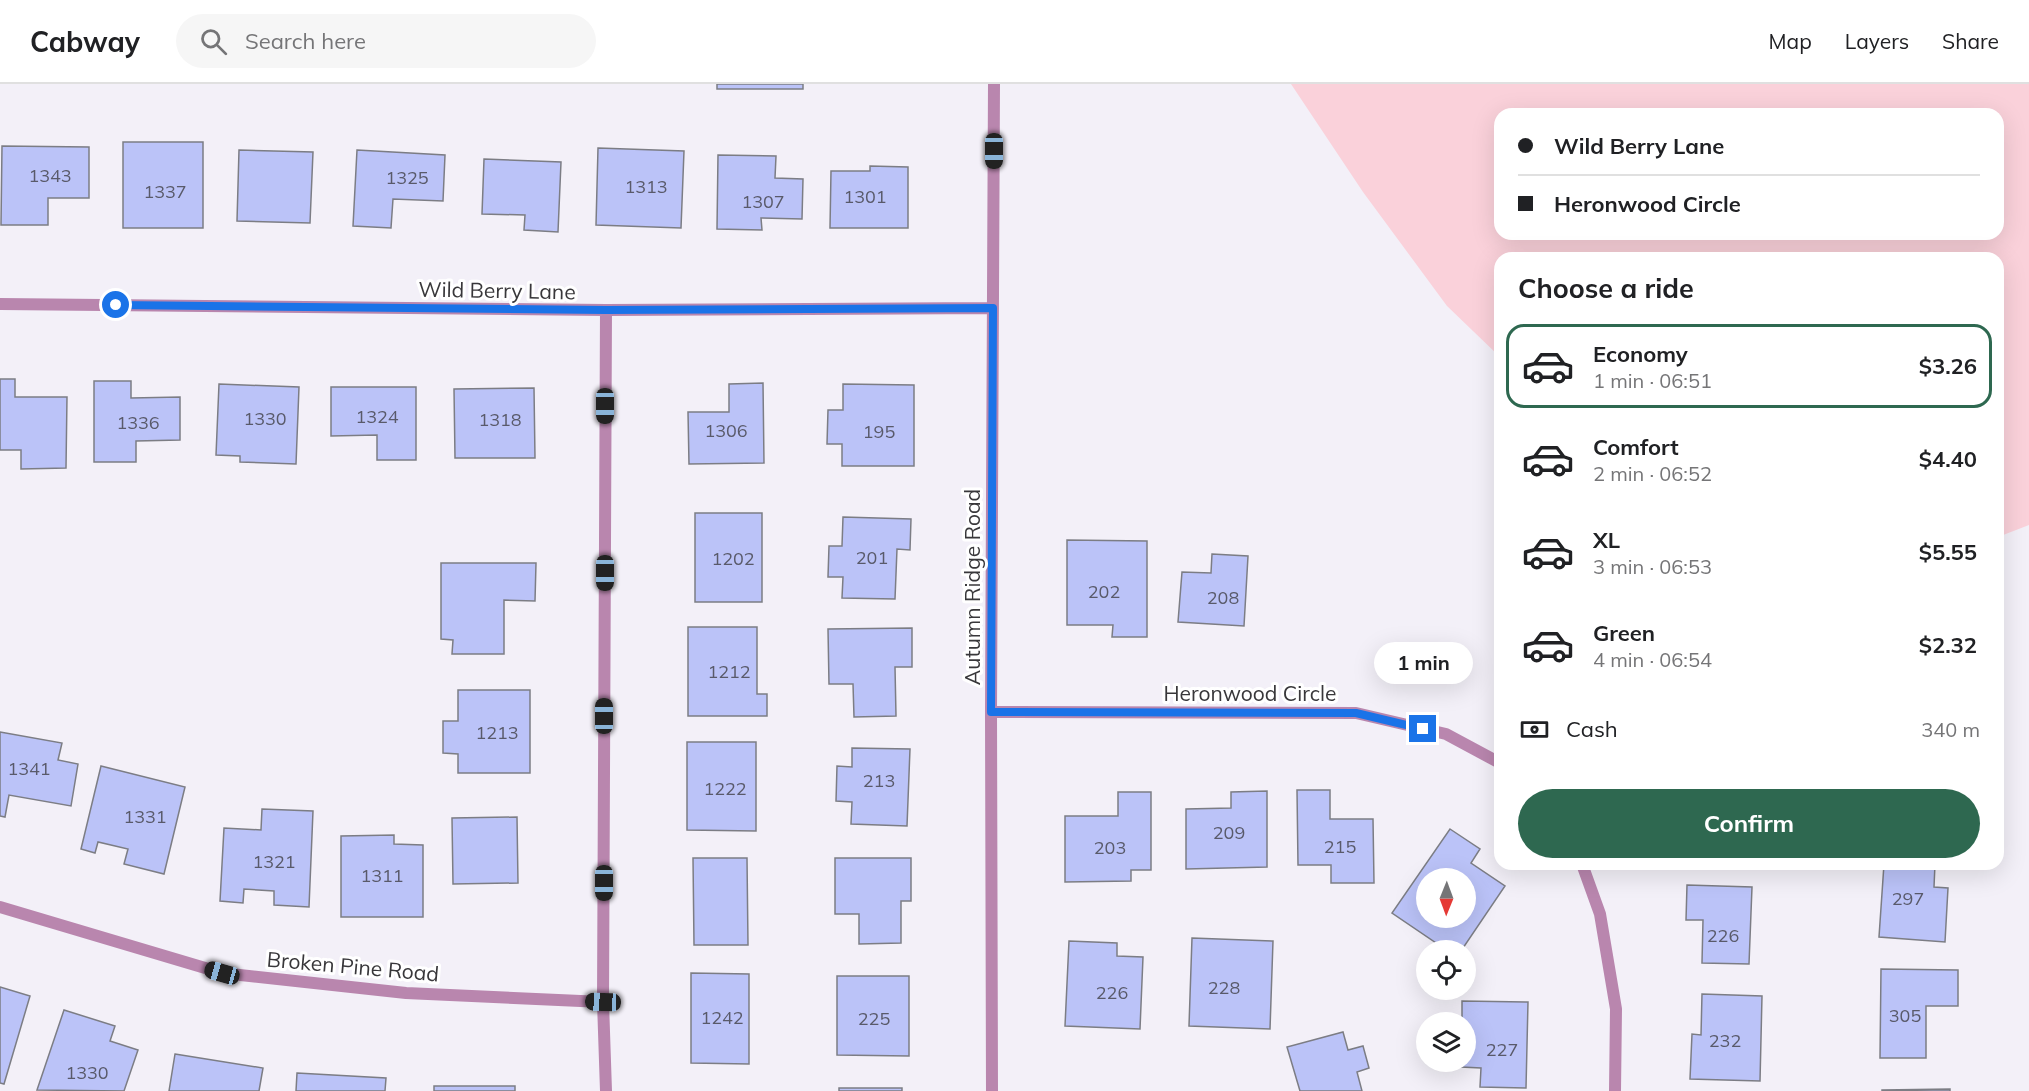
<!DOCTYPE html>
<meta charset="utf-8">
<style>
:root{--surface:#fff;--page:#f6f6f6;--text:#202124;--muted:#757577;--line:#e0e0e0;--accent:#2e6850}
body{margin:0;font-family:Mulish,sans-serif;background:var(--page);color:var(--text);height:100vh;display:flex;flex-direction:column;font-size:22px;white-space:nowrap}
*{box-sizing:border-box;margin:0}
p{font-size:20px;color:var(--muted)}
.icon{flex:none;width:33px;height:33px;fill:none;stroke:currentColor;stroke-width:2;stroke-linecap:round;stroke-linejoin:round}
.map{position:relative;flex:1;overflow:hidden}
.details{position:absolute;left:1494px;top:168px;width:510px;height:618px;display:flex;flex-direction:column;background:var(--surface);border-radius:18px;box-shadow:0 6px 24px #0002}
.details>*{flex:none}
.banner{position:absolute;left:1494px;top:24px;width:510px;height:132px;border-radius:18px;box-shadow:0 6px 24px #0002;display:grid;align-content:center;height:132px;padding:0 24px;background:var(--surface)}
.needle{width:39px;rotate:181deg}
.tools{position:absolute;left:1416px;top:784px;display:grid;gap:12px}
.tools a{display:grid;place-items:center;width:60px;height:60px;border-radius:50%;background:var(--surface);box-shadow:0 6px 24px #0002;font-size:30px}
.end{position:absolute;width:27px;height:27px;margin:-14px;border:8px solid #1a73e8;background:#fff;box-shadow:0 0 0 3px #fff}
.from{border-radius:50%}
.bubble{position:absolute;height:42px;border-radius:21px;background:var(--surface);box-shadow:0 6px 24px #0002;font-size:20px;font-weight:700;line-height:42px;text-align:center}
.car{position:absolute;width:18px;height:36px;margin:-18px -9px;border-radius:8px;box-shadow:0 0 4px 2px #0007;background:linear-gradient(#222 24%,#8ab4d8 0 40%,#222 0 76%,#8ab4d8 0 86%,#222 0)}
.banner b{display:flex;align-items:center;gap:21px;height:57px;font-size:22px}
.banner b+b{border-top:2px solid var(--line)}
.banner i{width:15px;height:15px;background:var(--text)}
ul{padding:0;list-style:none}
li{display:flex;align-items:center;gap:18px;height:84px;margin:0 12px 9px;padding:0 12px;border:3px solid transparent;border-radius:18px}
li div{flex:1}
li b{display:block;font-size:22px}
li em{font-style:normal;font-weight:700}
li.current{border-color:var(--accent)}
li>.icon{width:54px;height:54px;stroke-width:1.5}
h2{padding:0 24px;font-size:27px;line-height:72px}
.pay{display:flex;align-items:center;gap:15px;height:66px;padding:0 24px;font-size:22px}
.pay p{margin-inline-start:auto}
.primary-button{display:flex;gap:12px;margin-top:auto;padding:12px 24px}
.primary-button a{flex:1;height:69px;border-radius:36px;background:var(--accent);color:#fff;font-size:24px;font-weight:700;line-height:69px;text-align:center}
header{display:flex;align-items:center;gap:36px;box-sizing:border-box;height:84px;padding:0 30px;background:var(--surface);border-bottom:2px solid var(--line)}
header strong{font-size:28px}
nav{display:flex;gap:33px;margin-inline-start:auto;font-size:21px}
.search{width:420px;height:54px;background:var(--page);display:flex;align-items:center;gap:15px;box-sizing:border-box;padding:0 21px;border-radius:33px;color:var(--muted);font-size:22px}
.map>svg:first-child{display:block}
.green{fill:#fad1da;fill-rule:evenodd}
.building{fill:#bbc3f8;stroke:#7c7d84;stroke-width:1.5;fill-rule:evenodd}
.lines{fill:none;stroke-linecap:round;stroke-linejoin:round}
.street{stroke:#b986ae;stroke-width:12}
.route{stroke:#1a73e8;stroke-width:8}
.labels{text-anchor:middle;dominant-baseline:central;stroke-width:6;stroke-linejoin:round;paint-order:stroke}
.number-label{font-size:18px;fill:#595a6a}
.street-label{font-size:21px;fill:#38373a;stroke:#fff}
</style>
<header>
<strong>Cabway</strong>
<div class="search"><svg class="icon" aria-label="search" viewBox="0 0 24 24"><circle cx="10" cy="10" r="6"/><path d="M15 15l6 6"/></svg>Search here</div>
<nav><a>Map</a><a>Layers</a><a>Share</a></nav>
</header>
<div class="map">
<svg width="2029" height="1007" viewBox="0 0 2029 1007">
<rect width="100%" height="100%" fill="#f3f0f8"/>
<path class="green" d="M1291,0H2029V441L1998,453V174H1500V273L1447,222L1363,108ZM1500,30H1998V150H1500Z"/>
<path class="building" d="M717,0H803V5H717Z
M123,58H203V144H123Z
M2,62L89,63V114H48V141H1Z
M598,64L684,67L681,144L596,141Z
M239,66L313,68L310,139L237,137Z
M357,66L445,71L443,117L393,115L391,144L353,142Z
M718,71L776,72L775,94L803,95L802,135L761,134L762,146L717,145Z
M484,75L561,78L558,148L524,146L525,131L482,130Z
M870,82L908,83V144H830L831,87H870Z
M0,295H15V313H67L66,384L21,385V366H0Z
M94,297H131V314L180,313V356L136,357V378H94Z
M763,299L764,379L689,380L688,328H729V300Z
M219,300L299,303L296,380L240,378V372L216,371Z
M843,300L914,301V382H842V360H827L828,326H843Z
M331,303H416V376H377V351L331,352Z
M534,304L535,374H455L454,305Z
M695,429H762V518H695Z
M843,433L911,435L910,466L897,465L895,515L842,514L843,493H828L829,462H842Z
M1067,456L1147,457V553H1112L1113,541H1067Z
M1212,470L1248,472L1244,542L1178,538L1182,488L1211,489Z
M441,479H536L535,517L504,516V570H452L453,556L441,555Z
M688,543H757V610H767V632H688Z
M912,544V583H895L896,632L854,633L853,600H829L828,545Z
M458,606H530V689H458V670L443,669V637H458Z
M0,648L62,659L58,676L78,680L71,722L9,711L5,733L0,732Z
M687,658H756V747L687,746Z
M852,664L910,665L907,742L851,740L852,718L836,717L837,682L852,683Z
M101,682L185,703L164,790L124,780L128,765L98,758L95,769L81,765Z
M1297,706H1330V735H1373L1374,799H1331V781H1298Z
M1267,707V783L1186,785V725L1231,724V708Z
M1118,708H1151V786H1131V797L1065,798V732H1118Z
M262,725L313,727L309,823L274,821V807L244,805L243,819L220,817L224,744L261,746Z
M517,733L518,799L453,800L452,734Z
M1450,745L1480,765L1471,779L1505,802L1461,867H1448L1392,829ZM1426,795H1466V834H1426Z
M394,751V760L423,761V833H341V752Z
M693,774H747L748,861H694Z
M835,774H911V817H901V859L859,860V830H835Z
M1884,780H1935L1934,803L1948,804L1945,858L1879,853Z
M1687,801L1752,803L1749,880L1702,879L1703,836H1686Z
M1192,854L1273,857L1270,945L1189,942Z
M1069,857L1117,859V872L1143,873L1140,945L1065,942Z
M1881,885L1958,886V922H1926V974H1880Z
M691,889L749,890V980L691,979Z
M837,892H909V972L837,971Z
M0,903L30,912L4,1000L0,999Z
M1702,910L1762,912L1760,997L1690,995L1692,950L1701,951Z
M1462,917L1528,918L1526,1004L1480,1003L1481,984L1461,983V978H1466V939H1462Z
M64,926L115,942L110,957L138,966L124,1007L37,1006Z
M1343,948L1348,966L1363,962L1369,984L1357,988L1362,1007H1300L1287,963Z
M175,970L263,984L259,1007H169Z
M297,989L386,994L385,1007H296Z
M434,1002H515V1007H434Z
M839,1004H902V1007H839Z
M1950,1005V1007H1882V1006Z"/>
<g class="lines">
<path class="street" d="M0,220L606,226L993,224
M606,226L603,918L606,1007
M991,628L1356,629L1446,650L1500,679
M1582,780L1600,830L1616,925L1615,1007
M0,823L222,889L406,909L603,918
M992,1007L991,628L994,0"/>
</g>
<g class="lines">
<path class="route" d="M116,221L606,226L993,224L991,628L1356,629L1423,645"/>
</g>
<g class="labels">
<g class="number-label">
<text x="50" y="91">1343</text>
<text x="407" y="93">1325</text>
<text x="646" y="102">1313</text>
<text x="165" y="107">1337</text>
<text x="865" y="112">1301</text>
<text x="763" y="117">1307</text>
<text x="377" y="332">1324</text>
<text x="265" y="334">1330</text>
<text x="500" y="335">1318</text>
<text x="138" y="338">1336</text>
<text x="726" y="346">1306</text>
<text x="879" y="347">195</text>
<text x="872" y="473">201</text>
<text x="733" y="474">1202</text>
<text x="1104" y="507">202</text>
<text x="1223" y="513">208</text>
<text x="729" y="587">1212</text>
<text x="497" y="648">1213</text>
<text x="29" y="684">1341</text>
<text x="879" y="696">213</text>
<text x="725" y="704">1222</text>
<text x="145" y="732">1331</text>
<text x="1229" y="748">209</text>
<text x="1340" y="762">215</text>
<text x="1110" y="763">203</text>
<text x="274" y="777">1321</text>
<text x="382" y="791">1311</text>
<text x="1908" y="814">297</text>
<text x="1723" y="851">226</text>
<text x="1224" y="903">228</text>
<text x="1112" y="908">226</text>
<text x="1905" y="931">305</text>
<text x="722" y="933">1242</text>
<text x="874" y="934">225</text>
<text x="1725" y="956">232</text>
<text x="1502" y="965">227</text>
<text x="87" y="988">1330</text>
</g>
<g class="street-label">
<text transform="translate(497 206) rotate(1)">Wild Berry Lane</text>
<text transform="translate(972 503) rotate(-90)">Autumn Ridge Road</text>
<text x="1250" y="609">Heronwood Circle</text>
<text transform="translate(353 882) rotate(5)">Broken Pine Road</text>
</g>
</g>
</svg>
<div class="tools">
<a><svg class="needle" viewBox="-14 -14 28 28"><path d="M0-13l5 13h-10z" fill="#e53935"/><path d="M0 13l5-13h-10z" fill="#757577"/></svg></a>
<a><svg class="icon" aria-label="locate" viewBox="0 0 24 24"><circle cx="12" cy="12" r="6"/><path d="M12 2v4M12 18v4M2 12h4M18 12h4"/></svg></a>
<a><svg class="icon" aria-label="layers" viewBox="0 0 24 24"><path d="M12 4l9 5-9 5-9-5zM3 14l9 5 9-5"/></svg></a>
</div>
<i class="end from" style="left:116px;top:221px"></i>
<i class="end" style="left:1423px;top:645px"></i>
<div class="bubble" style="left:1374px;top:558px;width:99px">1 min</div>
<i class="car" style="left:994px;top:67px;rotate:180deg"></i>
<i class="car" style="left:605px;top:322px;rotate:180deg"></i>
<i class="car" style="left:605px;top:489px;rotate:180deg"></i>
<i class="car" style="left:604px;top:632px;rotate:0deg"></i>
<i class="car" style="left:604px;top:799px;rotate:180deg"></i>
<i class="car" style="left:222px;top:889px;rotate:286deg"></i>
<i class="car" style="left:603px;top:918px;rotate:272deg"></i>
<div class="banner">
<b><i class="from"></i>Wild Berry Lane</b>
<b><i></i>Heronwood Circle</b>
</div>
<section class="details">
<h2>Choose a ride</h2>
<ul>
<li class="current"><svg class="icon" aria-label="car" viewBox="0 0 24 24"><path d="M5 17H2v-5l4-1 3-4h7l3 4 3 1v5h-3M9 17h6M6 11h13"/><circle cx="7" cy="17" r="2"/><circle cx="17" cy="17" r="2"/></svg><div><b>Economy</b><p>1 min · 06:51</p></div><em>$3.26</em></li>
<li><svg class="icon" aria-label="car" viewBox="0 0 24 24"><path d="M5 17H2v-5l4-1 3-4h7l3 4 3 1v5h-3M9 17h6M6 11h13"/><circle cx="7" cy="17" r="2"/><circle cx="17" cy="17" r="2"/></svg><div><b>Comfort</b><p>2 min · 06:52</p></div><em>$4.40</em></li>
<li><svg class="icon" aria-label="car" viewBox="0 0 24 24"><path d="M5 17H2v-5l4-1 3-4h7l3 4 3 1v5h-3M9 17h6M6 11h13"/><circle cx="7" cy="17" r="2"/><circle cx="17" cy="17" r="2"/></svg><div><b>XL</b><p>3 min · 06:53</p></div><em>$5.55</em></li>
<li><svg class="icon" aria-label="car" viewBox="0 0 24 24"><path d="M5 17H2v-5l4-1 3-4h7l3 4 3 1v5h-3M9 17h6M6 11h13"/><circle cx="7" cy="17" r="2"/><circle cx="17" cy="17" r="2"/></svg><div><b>Green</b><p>4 min · 06:54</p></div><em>$2.32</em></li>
</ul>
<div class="pay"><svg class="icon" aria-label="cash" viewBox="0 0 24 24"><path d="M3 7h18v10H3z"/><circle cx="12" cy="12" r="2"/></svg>Cash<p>340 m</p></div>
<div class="primary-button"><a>Confirm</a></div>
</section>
</div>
